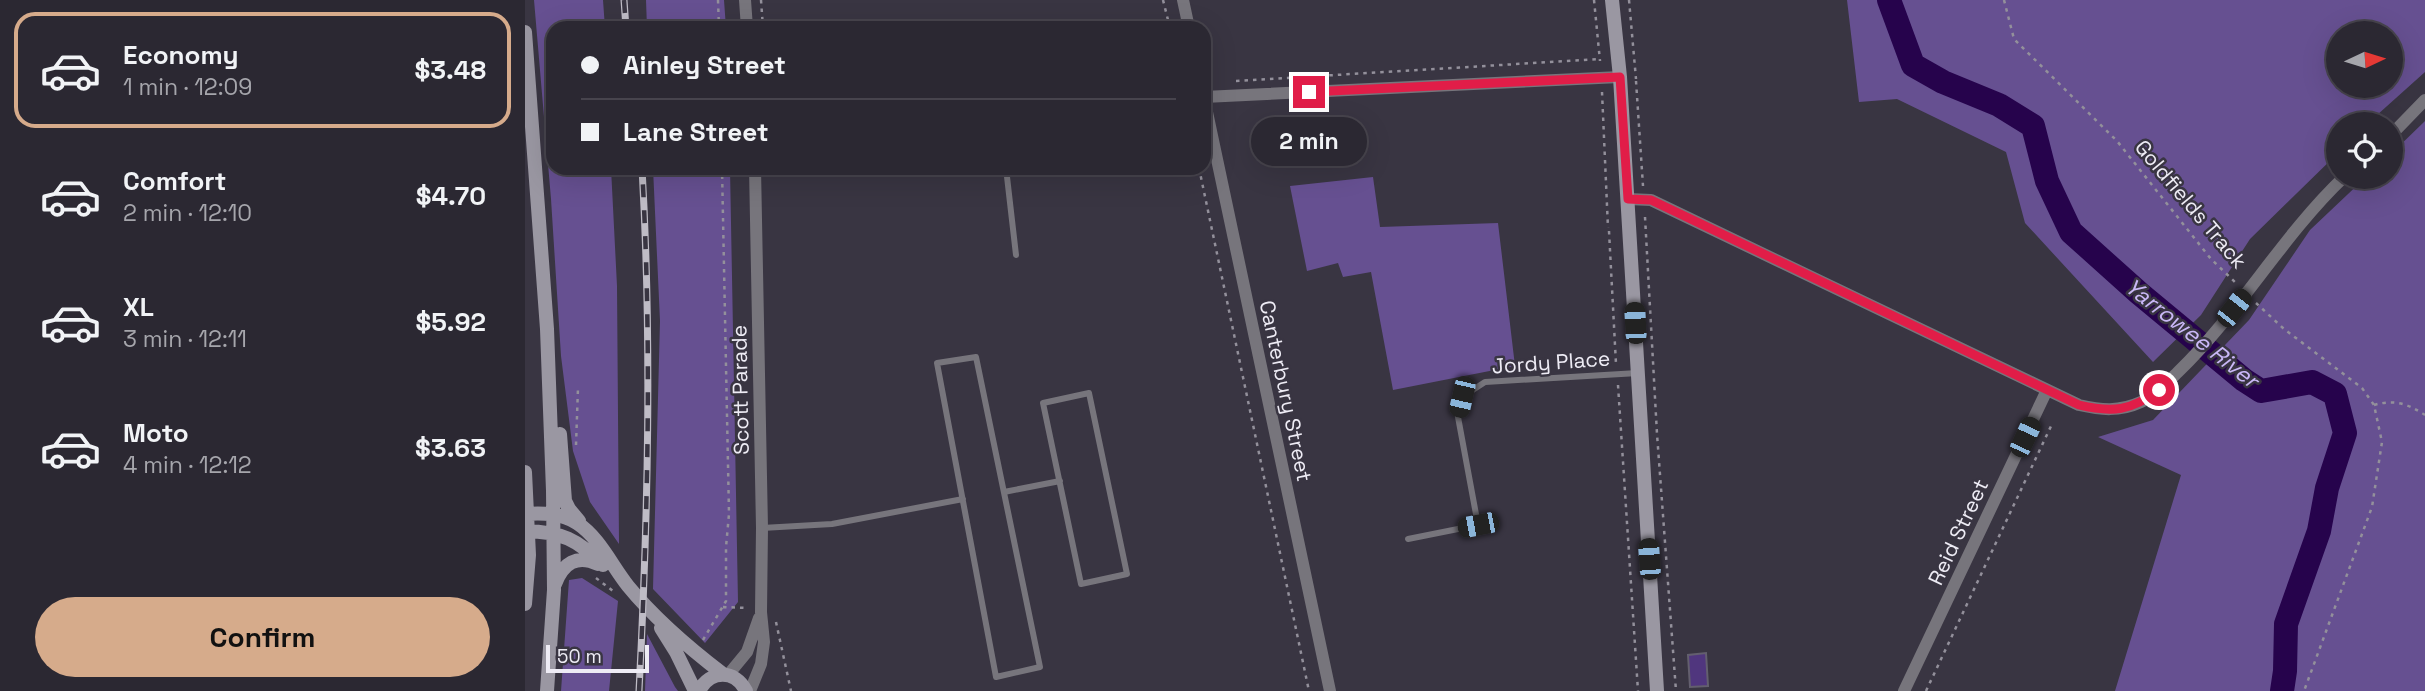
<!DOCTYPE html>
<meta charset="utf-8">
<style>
:root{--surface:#2b2832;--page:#37343e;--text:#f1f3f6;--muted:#a6a6ac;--line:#47444d;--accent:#d6ab8b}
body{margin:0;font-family:"Space Grotesk",sans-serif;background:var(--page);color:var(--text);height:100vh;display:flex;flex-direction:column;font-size:26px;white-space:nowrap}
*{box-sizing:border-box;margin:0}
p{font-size:23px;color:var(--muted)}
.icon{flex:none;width:38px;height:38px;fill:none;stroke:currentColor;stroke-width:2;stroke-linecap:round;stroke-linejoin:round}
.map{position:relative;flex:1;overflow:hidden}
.drawer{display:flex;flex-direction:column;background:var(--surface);width:525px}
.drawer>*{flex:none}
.guide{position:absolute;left:21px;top:21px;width:665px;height:154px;border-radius:21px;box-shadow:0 7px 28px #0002,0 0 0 2px var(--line);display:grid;align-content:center;height:154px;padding:0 35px;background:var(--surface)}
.needle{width:46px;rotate:86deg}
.tools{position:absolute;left:1801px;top:21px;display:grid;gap:14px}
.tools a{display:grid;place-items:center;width:77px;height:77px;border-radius:50%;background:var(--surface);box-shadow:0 7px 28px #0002,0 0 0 2px var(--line);font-size:35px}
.scale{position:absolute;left:21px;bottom:18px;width:103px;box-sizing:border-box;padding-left:7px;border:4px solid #eeecf5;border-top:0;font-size:19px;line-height:24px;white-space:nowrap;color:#eeecf5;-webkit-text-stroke:5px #393542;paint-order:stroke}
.end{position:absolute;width:32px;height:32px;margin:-16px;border:9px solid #e11d48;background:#fff;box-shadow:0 0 0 4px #fff}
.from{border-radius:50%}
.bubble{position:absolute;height:49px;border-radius:24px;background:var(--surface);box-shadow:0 7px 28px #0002,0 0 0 2px var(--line);font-size:23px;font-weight:800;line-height:49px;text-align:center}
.car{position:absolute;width:21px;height:42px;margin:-21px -10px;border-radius:9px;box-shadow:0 0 5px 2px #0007;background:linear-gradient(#222 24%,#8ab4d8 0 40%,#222 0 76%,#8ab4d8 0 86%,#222 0)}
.guide b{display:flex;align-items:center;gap:24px;height:66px;font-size:26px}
.guide b+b{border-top:2px solid var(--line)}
.guide i{width:18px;height:18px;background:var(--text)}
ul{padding:12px 0 0;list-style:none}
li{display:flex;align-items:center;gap:21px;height:116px;margin:0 14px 10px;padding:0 21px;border:4px solid transparent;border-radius:21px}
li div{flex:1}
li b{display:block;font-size:26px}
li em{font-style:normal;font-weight:800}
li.on{border-color:var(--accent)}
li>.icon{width:63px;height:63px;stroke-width:1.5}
.action{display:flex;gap:14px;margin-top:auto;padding:14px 35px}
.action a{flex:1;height:80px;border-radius:42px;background:var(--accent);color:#111;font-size:28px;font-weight:800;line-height:80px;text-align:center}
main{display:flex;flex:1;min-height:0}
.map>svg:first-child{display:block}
.green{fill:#665091;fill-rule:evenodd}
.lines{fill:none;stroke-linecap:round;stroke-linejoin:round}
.river{stroke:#26034c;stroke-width:24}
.building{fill:#50367e;stroke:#635f6e;stroke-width:2}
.path{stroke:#93909b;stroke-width:2.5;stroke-dasharray:3.5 5;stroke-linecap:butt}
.lane{stroke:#77757c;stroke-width:6}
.street{stroke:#77757c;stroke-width:12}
.secondary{stroke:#9a97a2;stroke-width:14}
.rail-casing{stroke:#bfbcc6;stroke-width:7}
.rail{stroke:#393542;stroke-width:4.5;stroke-dasharray:13;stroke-linecap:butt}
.route{stroke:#e11d48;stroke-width:9}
.labels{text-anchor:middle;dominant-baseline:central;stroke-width:5;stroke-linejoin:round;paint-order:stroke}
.street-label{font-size:21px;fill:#eeecf5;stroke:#393542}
.water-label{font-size:23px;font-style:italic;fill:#c9b7f6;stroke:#393542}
</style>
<main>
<section class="drawer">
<ul>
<li class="on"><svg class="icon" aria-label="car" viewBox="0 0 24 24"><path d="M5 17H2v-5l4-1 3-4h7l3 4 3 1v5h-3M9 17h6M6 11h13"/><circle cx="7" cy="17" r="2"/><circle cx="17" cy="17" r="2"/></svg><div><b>Economy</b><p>1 min · 12:09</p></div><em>$3.48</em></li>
<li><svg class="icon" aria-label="car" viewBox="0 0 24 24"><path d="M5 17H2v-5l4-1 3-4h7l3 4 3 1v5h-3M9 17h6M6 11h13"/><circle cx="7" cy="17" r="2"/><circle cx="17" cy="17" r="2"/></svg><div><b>Comfort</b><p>2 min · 12:10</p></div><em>$4.70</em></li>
<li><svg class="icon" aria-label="car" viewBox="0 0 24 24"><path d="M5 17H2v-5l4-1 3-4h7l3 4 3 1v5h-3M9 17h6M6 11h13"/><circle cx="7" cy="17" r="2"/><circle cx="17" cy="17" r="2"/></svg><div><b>XL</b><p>3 min · 12:11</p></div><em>$5.92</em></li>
<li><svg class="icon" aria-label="car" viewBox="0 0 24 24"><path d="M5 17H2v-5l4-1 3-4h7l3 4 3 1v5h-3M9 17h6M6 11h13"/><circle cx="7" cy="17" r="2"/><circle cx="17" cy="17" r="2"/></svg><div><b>Moto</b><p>4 min · 12:12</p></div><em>$3.63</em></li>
</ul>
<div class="action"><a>Confirm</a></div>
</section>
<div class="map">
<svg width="1900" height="691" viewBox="0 0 1900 691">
<rect width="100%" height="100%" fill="#393542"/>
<path class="green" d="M9,0H78L80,28H28V168H86L92,286L94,544L65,502L48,451L36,356L26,199Z
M121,0H199L201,28H122Z
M1322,0H1900V72L1842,124H1813V153L1725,239L1676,315L1628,362L1500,223L1481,152L1372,99L1334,102ZM1813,33H1866V86H1813Z
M1900,121V691H1590L1656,475L1573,437L1628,420L1724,320L1785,230L1841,177H1866V154Z
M128,168H205L213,602L180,643L128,589L135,321Z
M848,177L855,227L973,223L990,366L868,390L846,272L818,277L813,263L782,271L765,186Z
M57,578L93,601L84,691H36L44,580Z
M122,634L150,687L153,691H120Z"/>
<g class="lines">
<path class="river" d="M1364,0L1388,65L1418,82L1474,105L1508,126L1522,181L1546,232L1614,293L1719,380L1736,391L1787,382L1810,394L1820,433L1802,488L1794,531L1761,624L1760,671L1757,691"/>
</g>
<path class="building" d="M1181,653L1183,686L1165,687L1163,655Z"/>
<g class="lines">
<path class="path" d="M193,0L194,28
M236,0L238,28
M638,0L645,28
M1069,0L1075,61
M1104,0L1111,79
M1479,0L1489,39L1592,141L1686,259L1711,283
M711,81L1075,59
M1111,81L1118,186
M1077,92L1083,228
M674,168L784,691
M1120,217L1132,434L1151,691
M1084,231L1091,364
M1731,303L1759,329L1837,388L1849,405L1857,442L1847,507L1779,691
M1093,385L1113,691
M1849,405C1870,399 1883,404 1900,415
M51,445L53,388
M71,578L88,591
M198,607L223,608
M251,622L266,691
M178,640L201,601V547L204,514L197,168
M1401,691L1527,424"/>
<path class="lane" d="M481,168L491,255
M451,357L515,667L471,677L412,363Z
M564,393L602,574L556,584L518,403Z
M479,492L535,481
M237,528L307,524L438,499
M883,539L953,525L933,417L937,397L960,382L1113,373"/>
<path class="street" d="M220,0L222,28
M658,0L664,28
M679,97L1095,77
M679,98L805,691
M1866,135L1900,100
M1103,199L1126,200L1554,405C1576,410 1594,412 1616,402C1630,396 1642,383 1653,372C1715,312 1757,236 1819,177
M203,675L222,652L234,618
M225,691L236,664L239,642L236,612L237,528L230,168
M1379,691L1522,390"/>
<path class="secondary" d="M1087,0L1095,77L1132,691
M0,32L22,329L28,491L29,590L22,691
M35,434L40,501L44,509L54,521
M0,472L4,555L0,604
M0,514C18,513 36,513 52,523C74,537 87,566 103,586C130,619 164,648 198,674
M0,531C37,532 52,539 78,565
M30,584C38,563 52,554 73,564
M136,628L151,652L170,691
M174,691C185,670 210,669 221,691"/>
<defs>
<path id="rail" d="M99,0L101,28
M114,691C123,516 127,343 117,168"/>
</defs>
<use href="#rail" class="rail-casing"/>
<use href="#rail" class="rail"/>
</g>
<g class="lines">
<path class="route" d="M784,92L1095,77L1103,199L1126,200L1554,405C1587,413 1606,411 1634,390"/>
</g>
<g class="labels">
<g class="street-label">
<text transform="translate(1666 204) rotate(50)">Goldfields Track</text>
<text transform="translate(1026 362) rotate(-4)">Jordy Place</text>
<text transform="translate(215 390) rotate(-91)">Scott Parade</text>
<text transform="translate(761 391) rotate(78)">Canterbury Street</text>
<text transform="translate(1433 532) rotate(-65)">Reid Street</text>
</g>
<g class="water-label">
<text transform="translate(1667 333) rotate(38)">Yarrowee River</text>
</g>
</g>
</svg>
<div class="tools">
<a><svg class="needle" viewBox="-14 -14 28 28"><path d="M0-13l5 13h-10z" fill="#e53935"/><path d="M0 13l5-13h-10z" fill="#a6a6ac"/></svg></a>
<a><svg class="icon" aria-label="locate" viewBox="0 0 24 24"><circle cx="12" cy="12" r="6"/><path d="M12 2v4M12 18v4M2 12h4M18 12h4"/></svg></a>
</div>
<div class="scale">50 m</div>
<i class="end from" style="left:1634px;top:390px"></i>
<i class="end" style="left:784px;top:92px"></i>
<div class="bubble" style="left:726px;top:117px;width:116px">2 min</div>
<i class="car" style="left:1709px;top:308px;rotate:38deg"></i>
<i class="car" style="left:1110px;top:323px;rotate:357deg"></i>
<i class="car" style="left:937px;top:397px;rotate:193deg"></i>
<i class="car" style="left:1500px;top:437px;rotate:25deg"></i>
<i class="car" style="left:953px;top:525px;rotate:259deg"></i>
<i class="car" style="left:1124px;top:559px;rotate:356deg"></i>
<div class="guide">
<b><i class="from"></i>Ainley Street</b>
<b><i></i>Lane Street</b>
</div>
</div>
</main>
